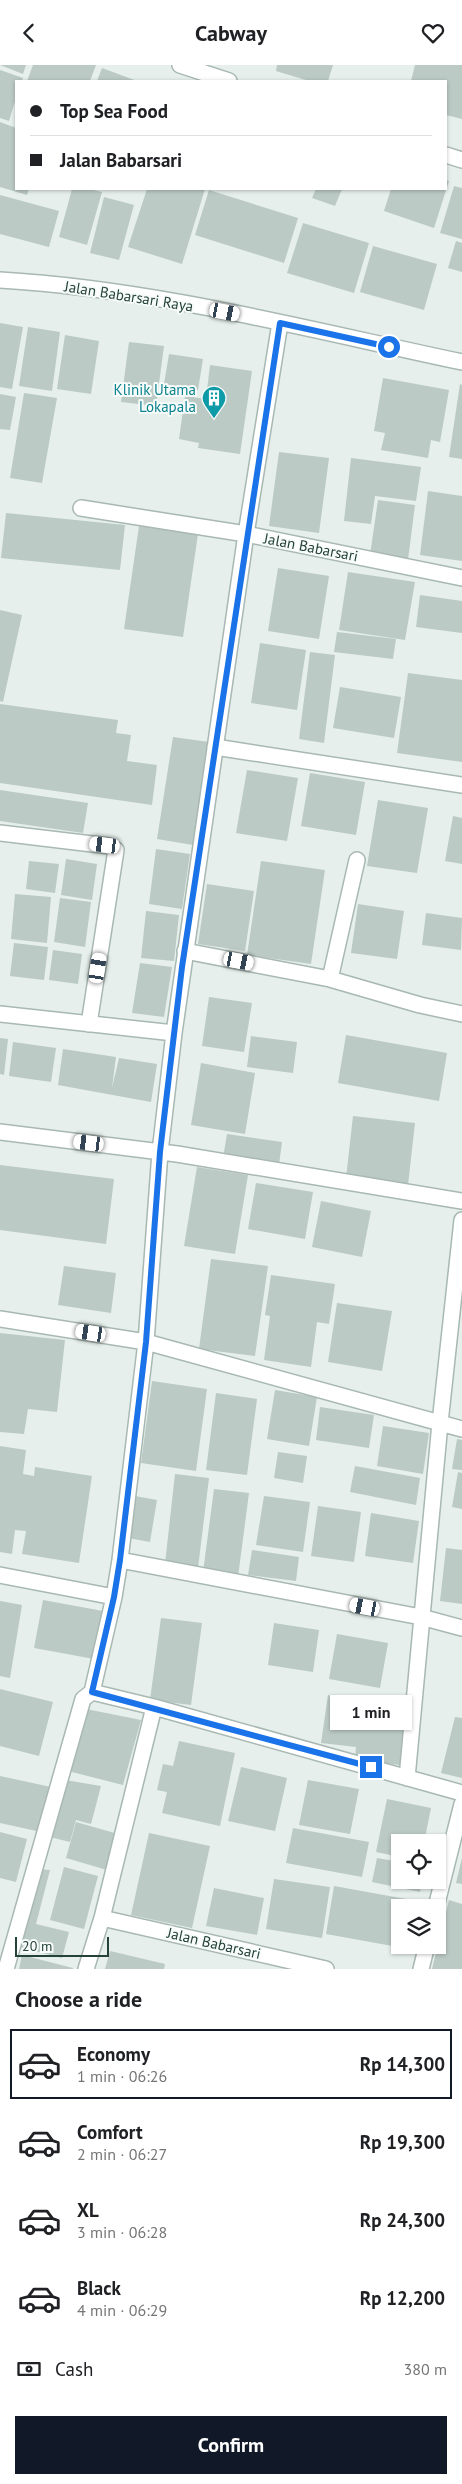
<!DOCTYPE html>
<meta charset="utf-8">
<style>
:root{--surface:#fff;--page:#f6f6f6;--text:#202124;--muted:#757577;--line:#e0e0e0;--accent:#111827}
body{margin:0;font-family:"PT Sans",sans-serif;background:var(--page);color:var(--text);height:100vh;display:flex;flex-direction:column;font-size:19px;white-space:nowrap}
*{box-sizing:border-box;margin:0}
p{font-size:16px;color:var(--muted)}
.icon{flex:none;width:28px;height:28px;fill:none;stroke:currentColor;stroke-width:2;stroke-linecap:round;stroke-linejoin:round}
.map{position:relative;height:1904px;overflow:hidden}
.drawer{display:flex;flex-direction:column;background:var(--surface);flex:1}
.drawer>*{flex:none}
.guide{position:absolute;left:15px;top:15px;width:432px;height:110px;border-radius:0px;box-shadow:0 1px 4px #0004;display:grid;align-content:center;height:110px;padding:0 15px;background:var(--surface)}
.tools{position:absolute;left:391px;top:1769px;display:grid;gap:10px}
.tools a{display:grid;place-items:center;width:55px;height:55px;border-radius:0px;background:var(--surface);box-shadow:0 1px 4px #0004;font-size:25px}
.scale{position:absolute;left:15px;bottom:12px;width:94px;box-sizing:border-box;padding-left:5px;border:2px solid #24423a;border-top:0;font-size:14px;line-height:18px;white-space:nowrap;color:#24423a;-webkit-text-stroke:4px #f7fbf9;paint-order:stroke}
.end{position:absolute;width:22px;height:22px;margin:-11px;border:6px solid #1a73e8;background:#fff;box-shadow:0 0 0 2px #fff}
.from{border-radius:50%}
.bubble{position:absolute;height:35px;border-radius:0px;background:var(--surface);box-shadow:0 1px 4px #0004;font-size:16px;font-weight:600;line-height:35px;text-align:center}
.car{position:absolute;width:15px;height:30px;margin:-15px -8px;border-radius:6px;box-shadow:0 0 4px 1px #0007;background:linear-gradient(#fff 24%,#345 0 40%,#fff 0 76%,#345 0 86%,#fff 0)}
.guide b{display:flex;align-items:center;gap:18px;height:48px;font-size:19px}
.guide b+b{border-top:1px solid var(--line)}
.guide i{width:12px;height:12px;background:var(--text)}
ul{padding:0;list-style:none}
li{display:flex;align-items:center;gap:15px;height:70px;margin:0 10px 8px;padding:0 5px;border:2px solid transparent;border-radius:0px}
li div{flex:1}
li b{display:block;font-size:19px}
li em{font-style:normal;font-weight:600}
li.selected{border-color:var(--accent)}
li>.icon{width:45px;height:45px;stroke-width:1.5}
h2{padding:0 15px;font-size:22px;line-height:60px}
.pay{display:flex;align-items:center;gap:12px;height:55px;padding:0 15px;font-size:19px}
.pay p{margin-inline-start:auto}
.primary-button{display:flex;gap:10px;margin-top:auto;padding:10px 15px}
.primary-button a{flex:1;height:58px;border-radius:0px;background:var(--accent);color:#fff;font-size:20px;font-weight:600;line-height:58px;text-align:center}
header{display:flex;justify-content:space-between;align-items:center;height:65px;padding:0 15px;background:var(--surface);font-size:22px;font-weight:600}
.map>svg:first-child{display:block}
.building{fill:#bbcac4}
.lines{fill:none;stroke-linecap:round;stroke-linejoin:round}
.minor-casing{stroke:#a8b8b2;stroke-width:18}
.minor{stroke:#fff;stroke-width:15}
.route{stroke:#1a73e8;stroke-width:6}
.labels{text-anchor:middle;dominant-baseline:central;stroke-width:4;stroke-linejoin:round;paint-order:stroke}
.street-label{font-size:15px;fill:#24423a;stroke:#f7fbf9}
.culture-label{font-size:15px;fill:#0d838f;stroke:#f7fbf9;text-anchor:end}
</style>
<header><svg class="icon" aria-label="back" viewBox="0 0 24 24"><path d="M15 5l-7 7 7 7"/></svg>Cabway<svg class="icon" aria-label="heart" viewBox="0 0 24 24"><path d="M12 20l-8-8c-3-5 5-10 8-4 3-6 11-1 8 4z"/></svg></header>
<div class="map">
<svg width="462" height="1904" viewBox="0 0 462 1904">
<rect width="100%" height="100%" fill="#e6efeb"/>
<path class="building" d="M0,0H26L23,9Z
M33,0H96L90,16H27Z
M277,0H333L328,16H309L276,6Z
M415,0H462V54L446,50V16H411Z
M102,3L137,16H97Z
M0,5L23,13L22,16H16V33L9,56L0,53Z
M0,57L16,63V124H29L27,130L0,122Z
M446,115L449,116L434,163L384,146L391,124H446Z
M454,121L462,123V174L440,168Z
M72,124H89L102,127L87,180L59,172Z
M147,124H205L182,199L128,182Z
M316,124H342L335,141L312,133Z
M209,125L298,153L284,198L195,170Z
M0,130L59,146L49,182L0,169Z
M104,132L134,140L119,195L90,188Z
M303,158L369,178L354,228L287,208Z
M456,176L462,178V207L448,203Z
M373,181L437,199L424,245L360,227Z
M0,258L23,262L12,324L0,322Z
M28,262L60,267L52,326L19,321Z
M65,270L99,276L91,329L57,324Z
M129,277L164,281L156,341L121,337Z
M169,289L203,294L198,325L164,319Z
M210,300L252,306L240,389L198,383L199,378L179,374L185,331L206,334Z
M383,313L449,325L440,377L431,375L428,393L381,385L385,368L374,366Z
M460,319L462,320V394L449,392Z
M24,328L57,333L42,418L10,413Z
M0,329L16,332L10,365L0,364Z
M279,387L329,393L319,468L269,461Z
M351,393L421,402L416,436L375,431L371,459L344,456Z
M428,426L462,431V496L420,490Z
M378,435L415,440L408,495L370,490Z
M6,448L125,460L120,505L1,493Z
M139,461L198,469L183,572L124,564Z
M278,503L329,511L319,574L268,566Z
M348,507L415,517L405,575L339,565Z
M420,530L462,536V568L416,562Z
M0,545L22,550L3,637L0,636Z
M337,567L396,574L393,594L334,587Z
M260,578L306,585L297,645L251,638Z
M310,587L335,590L324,678L299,674Z
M408,608L462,615V697L397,688Z
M340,622L401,632L394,673L333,663Z
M0,639L118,655L116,668L131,670L127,696L157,700L152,740L0,718Z
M173,672L209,677L193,780L157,774Z
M247,705L298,713L287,776L236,768Z
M310,708L365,717L356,770L301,761Z
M0,725L88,738L83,768L0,756Z
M378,735L428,743L417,808L367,801Z
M453,751L462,753V799L445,796Z
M156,784L190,789L182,844L149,839Z
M66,794L97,799L92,835L61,830Z
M29,796L59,799L55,828L26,824Z
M261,796L325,805L311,899L247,890Z
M207,819L254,826L245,886L198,879Z
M15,829L51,832L47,878L11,874Z
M60,833L91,837L85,882L54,877Z
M358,839L404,846L397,894L351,888Z
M146,846L179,850L174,896L141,893Z
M426,848L462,853L461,885L422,880Z
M14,878L48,882L44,915L10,911Z
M53,885L82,889L78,919L49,915Z
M140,898L172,902L164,952L132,948Z
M209,932L252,938L244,987L202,981Z
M346,970L447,988L439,1036L338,1018Z
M251,971L297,977L293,1008L247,1002Z
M0,973L8,974L4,1010L0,1009Z
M13,977L56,983L51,1017L9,1011Z
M63,984L116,992L112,1023L119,993L157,999L151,1037L58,1020Z
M201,998L255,1008L245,1069L191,1060Z
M353,1051L415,1058L408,1120L346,1113Z
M227,1069L282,1077L279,1100L223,1093Z
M0,1100L114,1114L106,1179L0,1165Z
M197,1102L248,1110L235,1189L184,1181Z
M256,1118L313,1127L305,1174L248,1164Z
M321,1136L371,1146L362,1192L312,1182Z
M211,1194L268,1201L255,1291L199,1284Z
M64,1201L116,1208L111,1248L58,1240Z
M271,1210L335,1219L329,1259L317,1257L311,1302L264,1295L270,1251L265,1250Z
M337,1238L392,1246L382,1306L328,1297Z
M0,1268L65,1275L57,1347L28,1344L24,1369L0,1367Z
M152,1316L207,1324L196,1406L141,1398Z
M275,1325L317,1332L309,1381L267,1374Z
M216,1328L257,1334L247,1410L206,1405Z
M320,1342L374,1350L369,1383L316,1375Z
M383,1361L429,1368L423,1409L377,1401Z
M457,1374L462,1375V1405L452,1404Z
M0,1381L26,1385L23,1409L34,1411L35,1402L92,1411L79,1498L22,1489L26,1466L15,1465L12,1489L0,1487Z
M278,1387L307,1391L303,1418L274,1413Z
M355,1401L420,1413L416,1440L350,1427Z
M458,1407L462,1408V1444L452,1442Z
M175,1409L209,1413L198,1503L165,1499Z
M214,1424L249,1428L238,1512L203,1507Z
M135,1431L157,1435L150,1477L128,1473Z
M264,1431L310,1437L303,1487L256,1480Z
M318,1441L361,1447L354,1497L311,1491Z
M371,1448L419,1456L413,1498L365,1491Z
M446,1483L462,1485V1539L440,1536Z
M252,1485L299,1492L296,1516L248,1510Z
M43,1535L103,1546L94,1594L34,1583Z
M0,1536L22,1540L10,1613L0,1611Z
M161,1553L202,1558L191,1640L150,1635Z
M274,1558L319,1565L313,1607L268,1600Z
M337,1569L388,1578L380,1623L329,1614Z
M0,1624L53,1637L39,1691L0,1681Z
M328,1630L408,1640L400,1700L355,1694L356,1682L321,1678Z
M86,1644L141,1655L123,1720L68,1706Z
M455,1652L462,1653V1713L441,1708Z
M179,1676L235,1688L220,1761L162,1748L167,1727L157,1725L163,1699L173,1701Z
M241,1702L287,1713L275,1766L228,1756Z
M0,1711L51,1722L41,1767L0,1758Z
M65,1715L101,1721L91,1759L76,1755L70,1777L46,1771Z
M308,1715L359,1724L350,1769L299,1760Z
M387,1734L431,1743L424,1778H400V1792L376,1787Z
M76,1757L118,1769L107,1805L66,1793Z
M293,1763L369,1777L362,1812L286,1798Z
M0,1767L27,1774L16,1817L0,1813Z
M149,1768L210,1781L192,1863L131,1850Z
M377,1793L400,1797V1815H422L420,1827L372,1817Z
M462,1793V1819L456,1818Z
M64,1802L98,1811L84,1864L50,1855Z
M38,1804L50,1805L36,1859L69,1867L62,1893L16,1881Z
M274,1814L330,1822L322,1873L266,1864Z
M334,1821L406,1834L405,1842H400L398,1882L326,1869Z
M214,1823L264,1833L257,1870L206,1861Z
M449,1835L462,1839V1904H432Z
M110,1886L165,1899L164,1904H105Z
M22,1890L73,1903V1904H19Z"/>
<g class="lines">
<defs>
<path id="minor" d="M180,0L229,16
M446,90L462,95
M0,215C156,224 310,265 462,297
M81,443L246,469L462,513
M215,682L462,720
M0,768L109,781L116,785L89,959
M185,886L330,914L420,940L462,949
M330,914L357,795
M0,949L174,968
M0,1067L177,1089L462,1136
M0,1254L146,1277L462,1364
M120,1495L421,1552L462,1563
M0,1510L114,1532
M154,1642L462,1728
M407,1713L440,1358L462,1155
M436,1842L462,1739
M102,1853L326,1904
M6,1904L83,1634L92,1627
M86,1904L102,1853L154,1642L92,1627L114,1532L120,1495L146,1277L160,1087L174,968L246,469L280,258
M421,1904L427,1880"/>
</defs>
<use href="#minor" class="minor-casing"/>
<use href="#minor" class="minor"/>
</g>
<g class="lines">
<path class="route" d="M371,1702L92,1627L114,1532L120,1495L146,1277L160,1087L182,902L280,258L389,282"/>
</g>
<defs>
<symbol id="building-pin" viewBox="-11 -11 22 30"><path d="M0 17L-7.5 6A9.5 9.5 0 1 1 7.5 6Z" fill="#0f9aa8" stroke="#f7fbf9"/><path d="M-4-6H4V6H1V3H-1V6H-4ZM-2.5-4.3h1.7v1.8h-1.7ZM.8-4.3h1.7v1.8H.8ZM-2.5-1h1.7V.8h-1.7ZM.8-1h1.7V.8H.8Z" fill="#fff"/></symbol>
</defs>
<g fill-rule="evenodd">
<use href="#building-pin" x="200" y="319" width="28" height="38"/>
</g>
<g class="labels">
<g class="street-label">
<text transform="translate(129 231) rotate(9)">Jalan Babarsari Raya</text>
<text transform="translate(311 482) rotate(11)">Jalan Babarsari</text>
<text transform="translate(214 1878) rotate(13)">Jalan Babarsari</text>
</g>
<g class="culture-label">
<text x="196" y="324">Klinik Utama<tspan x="196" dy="17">Lokapala</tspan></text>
</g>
</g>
</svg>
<div class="tools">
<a><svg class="icon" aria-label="locate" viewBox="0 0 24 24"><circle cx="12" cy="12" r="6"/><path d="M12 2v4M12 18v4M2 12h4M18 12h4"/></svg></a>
<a><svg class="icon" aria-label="layers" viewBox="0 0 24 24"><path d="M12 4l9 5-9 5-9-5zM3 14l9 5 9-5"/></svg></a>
</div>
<div class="scale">20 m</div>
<i class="end from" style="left:389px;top:282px"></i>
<i class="end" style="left:371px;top:1702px"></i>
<div class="bubble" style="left:330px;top:1630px;width:82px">1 min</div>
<i class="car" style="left:225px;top:247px;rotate:101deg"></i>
<i class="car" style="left:105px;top:780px;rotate:277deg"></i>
<i class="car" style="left:239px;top:896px;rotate:101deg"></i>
<i class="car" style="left:98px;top:903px;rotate:9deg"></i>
<i class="car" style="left:89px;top:1078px;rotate:277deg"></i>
<i class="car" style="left:91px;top:1268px;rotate:279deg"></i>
<i class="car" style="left:365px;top:1542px;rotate:281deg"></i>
<div class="guide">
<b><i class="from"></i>Top Sea Food</b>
<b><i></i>Jalan Babarsari</b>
</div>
</div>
<section class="drawer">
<h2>Choose a ride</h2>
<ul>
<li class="selected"><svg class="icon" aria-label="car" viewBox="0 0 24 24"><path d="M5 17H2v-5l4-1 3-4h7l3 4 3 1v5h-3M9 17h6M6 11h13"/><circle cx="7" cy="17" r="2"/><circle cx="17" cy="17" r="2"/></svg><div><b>Economy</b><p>1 min · 06:26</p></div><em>Rp 14,300</em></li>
<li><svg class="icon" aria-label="car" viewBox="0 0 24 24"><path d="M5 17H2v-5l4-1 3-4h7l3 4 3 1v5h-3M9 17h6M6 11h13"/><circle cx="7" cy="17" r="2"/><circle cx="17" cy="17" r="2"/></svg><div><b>Comfort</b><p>2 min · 06:27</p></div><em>Rp 19,300</em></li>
<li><svg class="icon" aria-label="car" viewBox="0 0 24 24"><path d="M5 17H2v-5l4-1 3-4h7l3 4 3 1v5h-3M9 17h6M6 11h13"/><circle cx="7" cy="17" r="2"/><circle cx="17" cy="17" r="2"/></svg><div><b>XL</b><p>3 min · 06:28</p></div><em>Rp 24,300</em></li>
<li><svg class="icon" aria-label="car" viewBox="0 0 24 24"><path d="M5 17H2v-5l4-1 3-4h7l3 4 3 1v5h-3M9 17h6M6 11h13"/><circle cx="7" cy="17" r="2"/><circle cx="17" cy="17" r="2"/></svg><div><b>Black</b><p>4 min · 06:29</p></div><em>Rp 12,200</em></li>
</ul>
<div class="pay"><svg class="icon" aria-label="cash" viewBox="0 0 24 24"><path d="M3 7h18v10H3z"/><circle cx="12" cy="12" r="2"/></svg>Cash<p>380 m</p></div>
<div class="primary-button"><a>Confirm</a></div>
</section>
